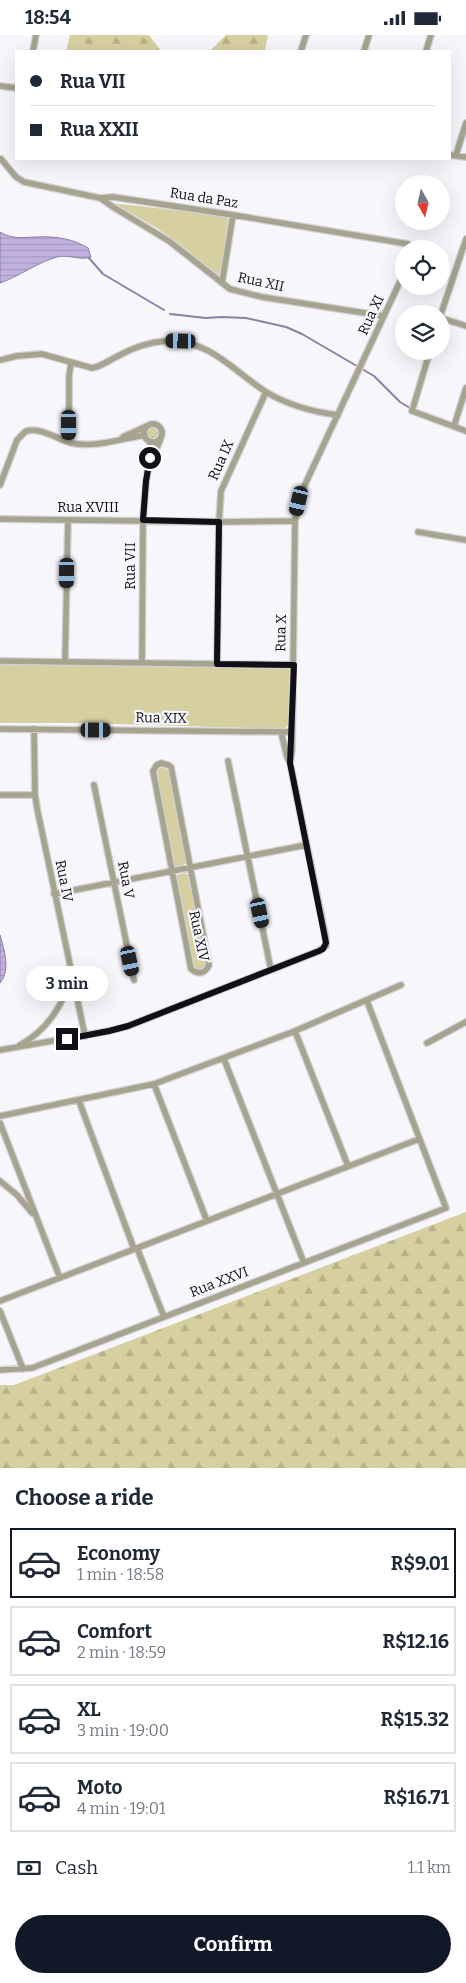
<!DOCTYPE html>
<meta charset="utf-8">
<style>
:root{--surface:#fff;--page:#f2f2f3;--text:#1f2937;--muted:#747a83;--line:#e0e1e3;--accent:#111827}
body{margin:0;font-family:Bitter,serif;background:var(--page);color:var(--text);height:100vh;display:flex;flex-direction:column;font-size:19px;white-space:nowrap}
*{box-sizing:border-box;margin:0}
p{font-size:16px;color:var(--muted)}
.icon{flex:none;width:28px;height:28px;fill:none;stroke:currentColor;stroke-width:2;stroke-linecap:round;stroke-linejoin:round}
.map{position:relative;height:1433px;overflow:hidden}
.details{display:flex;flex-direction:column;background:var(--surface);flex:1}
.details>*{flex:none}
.guide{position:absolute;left:15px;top:15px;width:436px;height:110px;border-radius:0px;box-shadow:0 5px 20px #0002;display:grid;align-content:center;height:110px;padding:0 15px;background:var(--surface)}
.needle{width:32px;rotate:172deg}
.tools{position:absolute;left:395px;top:140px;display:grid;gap:10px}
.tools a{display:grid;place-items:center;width:55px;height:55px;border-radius:50%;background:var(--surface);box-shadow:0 5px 20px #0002;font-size:25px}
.end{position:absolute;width:22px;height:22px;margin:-11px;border:6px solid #120f18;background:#fff;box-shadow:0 0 0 2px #fff}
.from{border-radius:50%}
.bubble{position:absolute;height:35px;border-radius:18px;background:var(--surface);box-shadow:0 5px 20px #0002;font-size:16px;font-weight:700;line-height:35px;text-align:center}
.car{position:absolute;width:15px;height:30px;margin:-15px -8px;border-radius:6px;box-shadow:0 0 4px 1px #0007;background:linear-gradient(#222 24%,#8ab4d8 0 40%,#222 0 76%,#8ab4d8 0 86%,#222 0)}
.guide b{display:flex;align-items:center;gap:18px;height:48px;font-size:19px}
.guide b+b{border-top:1px solid var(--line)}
.guide i{width:12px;height:12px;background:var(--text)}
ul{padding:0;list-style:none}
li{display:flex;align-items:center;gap:15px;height:70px;margin:0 10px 8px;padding:0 5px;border:2px solid var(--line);border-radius:0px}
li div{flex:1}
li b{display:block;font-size:19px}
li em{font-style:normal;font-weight:700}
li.active{border-color:var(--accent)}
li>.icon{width:45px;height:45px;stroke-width:1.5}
h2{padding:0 15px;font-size:22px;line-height:60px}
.pay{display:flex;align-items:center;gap:12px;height:55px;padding:0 15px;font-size:19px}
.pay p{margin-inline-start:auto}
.cta{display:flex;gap:10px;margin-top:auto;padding:10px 15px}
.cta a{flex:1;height:58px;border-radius:30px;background:var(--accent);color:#fff;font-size:20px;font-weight:700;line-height:58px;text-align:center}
.status{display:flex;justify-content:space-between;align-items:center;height:35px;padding:0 25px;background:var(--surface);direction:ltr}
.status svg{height:14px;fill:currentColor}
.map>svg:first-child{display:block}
.grass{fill:url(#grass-dots)}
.forest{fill:url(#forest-firs)}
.park{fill:#d6d0a1}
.water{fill:url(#water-rules);stroke:#8c80a5}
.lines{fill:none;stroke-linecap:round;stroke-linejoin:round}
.stream{stroke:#8c80a5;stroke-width:2}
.minor-casing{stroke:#d2d1d7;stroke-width:8}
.minor{stroke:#a6a48e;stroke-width:5.5}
.route{stroke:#120f18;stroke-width:6}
.labels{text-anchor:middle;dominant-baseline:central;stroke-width:4.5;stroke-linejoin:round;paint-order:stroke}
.street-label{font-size:14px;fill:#120f18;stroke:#f7f6fb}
</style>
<div class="status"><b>18:54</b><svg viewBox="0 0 49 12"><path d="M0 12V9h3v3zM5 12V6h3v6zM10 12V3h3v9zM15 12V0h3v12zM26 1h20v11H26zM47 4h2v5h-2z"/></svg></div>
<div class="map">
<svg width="466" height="1433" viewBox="0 0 466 1433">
<defs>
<pattern id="grass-dots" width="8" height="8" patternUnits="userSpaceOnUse" patternTransform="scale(1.25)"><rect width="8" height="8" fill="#d6d0a1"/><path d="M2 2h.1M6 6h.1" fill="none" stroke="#b7b18a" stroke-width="1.8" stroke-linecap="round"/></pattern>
<pattern id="forest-firs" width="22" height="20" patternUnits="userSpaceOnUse" patternTransform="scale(1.25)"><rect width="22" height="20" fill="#d6d0a1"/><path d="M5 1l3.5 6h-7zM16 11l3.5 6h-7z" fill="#b7b18a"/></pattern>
<pattern id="water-rules" width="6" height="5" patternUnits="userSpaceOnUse" patternTransform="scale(1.25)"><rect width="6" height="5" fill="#c1b1e1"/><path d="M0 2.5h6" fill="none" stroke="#a597c0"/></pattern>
</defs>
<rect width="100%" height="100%" fill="#f7f6fb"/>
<path class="grass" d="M146 398a7 7 0 1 1 14 0a7 7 0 1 1-14 0Z"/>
<path class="forest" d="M70,0H149L161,16H66Z
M226,0H268L265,16H210Z
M466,1177V1433H0V1350H14Z"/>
<path class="park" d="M112,168L226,181L229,185L220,239L215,240C185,210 152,187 113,170Z
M0,629L287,632L290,635L289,689L284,694L82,688H0Z
M161,732L169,735L186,827L183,831H173L156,738Z
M184,838L188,840L206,929L201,935L193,932L175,841Z"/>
<path class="water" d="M0,197C13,205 24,202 38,202C55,201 74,204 88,213L91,222C80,226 69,219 57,222C36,228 20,241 0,248Z
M0,900C4,914 11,935 0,948Z"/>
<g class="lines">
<path class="stream" d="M89,223L103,239L164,275
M170,279L206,283L221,282L246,283L286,292L302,299L374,341L400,367L410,373"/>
<defs>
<path id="minor" d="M33,16L36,0
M301,16L306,0
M364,16L369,0
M426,16L431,0
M0,51L16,53
M450,120L466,122
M456,120L466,88
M1,124L16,142L24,147L100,163L113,162L233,180L408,209L412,214
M100,163L113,172L169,206L230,254L262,262L384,281
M222,248L233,180
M441,279L466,204
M441,283L466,291
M430,316L412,376L466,396
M0,325L17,321L42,319L92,333C100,332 108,326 116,322C132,313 148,307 166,306C211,305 232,335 266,357C288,370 313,377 338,380
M144 398a9 9 0 1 1 18 0a9 9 0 1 1-18 0Z
M454,391L466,353
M123,402L147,391
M69,407V341L71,328
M153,423L160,405
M0,450L17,405L26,396C41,392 57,404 71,408C95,413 121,404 145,400
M0,484L219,487L295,486
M418,497L466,505
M0,626L293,630
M65,627L68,485
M142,628L143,485L146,447L151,415L150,407
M217,629L219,487L221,456L266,357
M0,694L292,697
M34,694L35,760L37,773L85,1001
M281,697L287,722L290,728
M228,726L271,935
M161,728L168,730L171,732L209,930C205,939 198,940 191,934L153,736L157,730Z
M94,750L134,945
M0,760H35
M54,859L306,810
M295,996L348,1131
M427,1008L466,987
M20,1010C48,995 60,972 72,945
M0,1015L109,996L128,991L319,916L326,911V904L290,728L292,715L295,486L301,458L404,238
M224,1024L304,1228
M154,1049L207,1186
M79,1066L134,1214
M0,1081L154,1049L295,996L401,950
M0,1088L60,1243
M0,1146L17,1160L32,1178
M137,1213L164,1282
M0,1266L419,1104
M0,1276L23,1334
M0,1335L32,1333L446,1173L367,966"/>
</defs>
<use href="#minor" class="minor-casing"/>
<use href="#minor" class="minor"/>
</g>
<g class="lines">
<path class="route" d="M67,1004L109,996L128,991L319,916L323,914L326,908L290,728L294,630L217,629L219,487L143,485L146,446L150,423"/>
</g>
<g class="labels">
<g class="street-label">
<text transform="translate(204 163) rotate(9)">Rua da Paz</text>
<text transform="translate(261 247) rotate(12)">Rua XII</text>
<text transform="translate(371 280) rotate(-65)">Rua XI</text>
<text transform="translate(221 425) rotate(-66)">Rua IX</text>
<text x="88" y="472">Rua XVIII</text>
<text transform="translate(130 531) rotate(-90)">Rua VII</text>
<text transform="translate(281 598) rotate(-89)">Rua X</text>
<text transform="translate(161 683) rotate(1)">Rua XIX</text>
<text transform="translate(126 845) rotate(79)">Rua V</text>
<text transform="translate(64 846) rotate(79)">Rua IV</text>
<text transform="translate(199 901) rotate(78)">Rua XIV</text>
<text transform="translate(219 1247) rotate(-21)">Rua XXVI</text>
</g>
</g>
</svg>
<div class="tools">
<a><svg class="needle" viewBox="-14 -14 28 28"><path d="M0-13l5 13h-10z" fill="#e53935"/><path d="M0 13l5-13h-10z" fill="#747a83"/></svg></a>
<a><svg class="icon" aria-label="locate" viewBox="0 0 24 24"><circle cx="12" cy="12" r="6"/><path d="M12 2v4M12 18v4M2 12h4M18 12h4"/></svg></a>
<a><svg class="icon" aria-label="layers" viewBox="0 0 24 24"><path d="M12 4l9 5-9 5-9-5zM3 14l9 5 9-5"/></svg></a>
</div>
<i class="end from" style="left:150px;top:423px"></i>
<i class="end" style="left:67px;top:1004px"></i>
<div class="bubble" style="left:26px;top:931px;width:82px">3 min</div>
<i class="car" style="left:181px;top:306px;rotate:271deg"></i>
<i class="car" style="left:69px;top:390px;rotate:180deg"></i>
<i class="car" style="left:299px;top:466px;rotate:193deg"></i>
<i class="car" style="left:67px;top:538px;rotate:181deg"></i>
<i class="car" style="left:96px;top:695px;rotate:90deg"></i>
<i class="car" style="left:260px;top:878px;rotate:168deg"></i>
<i class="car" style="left:130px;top:926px;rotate:168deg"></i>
<div class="guide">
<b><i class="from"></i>Rua VII</b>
<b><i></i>Rua XXII</b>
</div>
</div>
<section class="details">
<h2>Choose a ride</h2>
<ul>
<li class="active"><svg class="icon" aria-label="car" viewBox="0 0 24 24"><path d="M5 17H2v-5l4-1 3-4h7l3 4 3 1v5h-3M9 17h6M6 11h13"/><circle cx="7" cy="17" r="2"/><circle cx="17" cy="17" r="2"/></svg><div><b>Economy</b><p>1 min · 18:58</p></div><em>R$9.01</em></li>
<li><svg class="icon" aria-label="car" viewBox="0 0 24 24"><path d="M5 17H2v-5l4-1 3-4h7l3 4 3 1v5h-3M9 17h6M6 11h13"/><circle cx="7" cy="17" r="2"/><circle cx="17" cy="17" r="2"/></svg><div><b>Comfort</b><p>2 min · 18:59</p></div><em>R$12.16</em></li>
<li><svg class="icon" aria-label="car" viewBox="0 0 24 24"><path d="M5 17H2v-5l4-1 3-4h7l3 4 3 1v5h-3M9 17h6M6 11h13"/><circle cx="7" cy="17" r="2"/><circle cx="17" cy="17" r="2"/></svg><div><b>XL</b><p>3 min · 19:00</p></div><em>R$15.32</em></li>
<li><svg class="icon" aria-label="car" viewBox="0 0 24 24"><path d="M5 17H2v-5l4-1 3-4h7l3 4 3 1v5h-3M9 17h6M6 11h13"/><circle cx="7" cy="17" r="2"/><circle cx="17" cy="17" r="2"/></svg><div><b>Moto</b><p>4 min · 19:01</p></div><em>R$16.71</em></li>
</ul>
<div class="pay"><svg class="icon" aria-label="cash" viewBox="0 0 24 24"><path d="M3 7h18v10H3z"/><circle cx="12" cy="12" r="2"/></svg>Cash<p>1.1 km</p></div>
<div class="cta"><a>Confirm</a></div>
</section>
